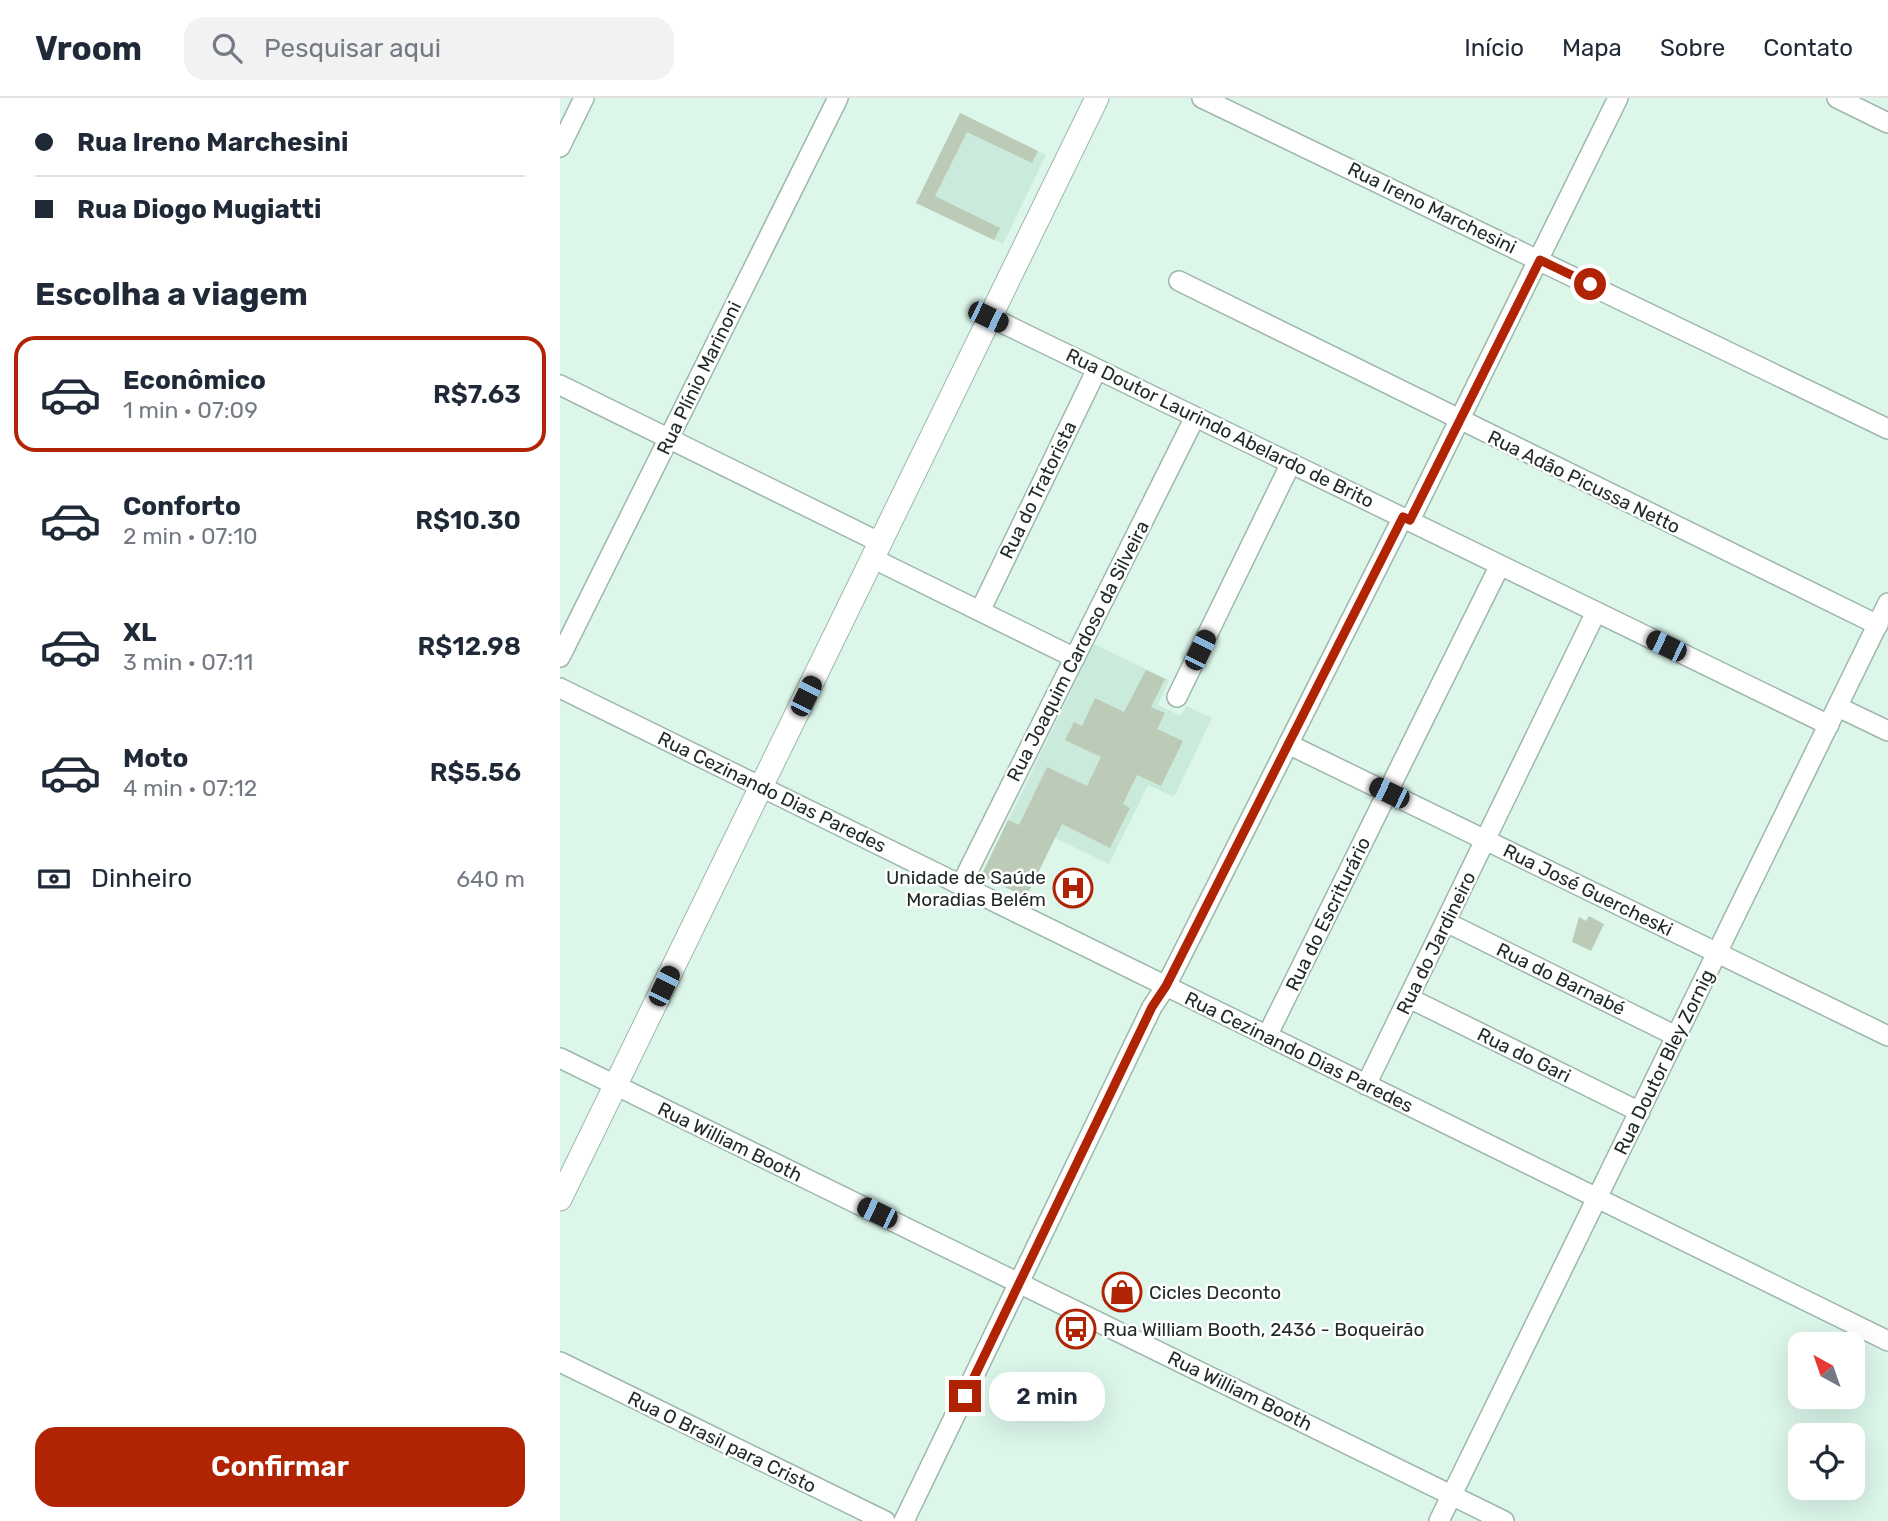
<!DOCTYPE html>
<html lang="pt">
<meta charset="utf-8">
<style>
:root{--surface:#fff;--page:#f2f2f3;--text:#1f2937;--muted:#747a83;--line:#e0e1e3;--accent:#b02404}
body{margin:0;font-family:Rubik,sans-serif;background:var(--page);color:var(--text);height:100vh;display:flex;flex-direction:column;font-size:26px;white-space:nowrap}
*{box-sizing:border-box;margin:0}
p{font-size:23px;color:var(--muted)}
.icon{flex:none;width:38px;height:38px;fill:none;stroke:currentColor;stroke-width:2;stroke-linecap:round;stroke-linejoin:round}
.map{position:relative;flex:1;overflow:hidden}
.sheet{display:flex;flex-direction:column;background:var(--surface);width:560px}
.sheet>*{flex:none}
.hud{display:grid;align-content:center;height:154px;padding:0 35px;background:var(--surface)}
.needle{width:46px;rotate:320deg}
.tools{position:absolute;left:1228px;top:1234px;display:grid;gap:14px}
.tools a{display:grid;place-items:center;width:77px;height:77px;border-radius:14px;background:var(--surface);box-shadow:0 7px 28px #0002;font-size:35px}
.end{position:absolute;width:32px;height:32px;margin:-16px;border:9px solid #b02404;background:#fff;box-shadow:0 0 0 4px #fff}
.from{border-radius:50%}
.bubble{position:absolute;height:49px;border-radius:21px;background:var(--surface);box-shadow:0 7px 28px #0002;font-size:23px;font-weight:600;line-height:49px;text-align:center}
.car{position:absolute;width:21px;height:42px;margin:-21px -10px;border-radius:9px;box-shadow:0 0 5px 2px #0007;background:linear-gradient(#222 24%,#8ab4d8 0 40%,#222 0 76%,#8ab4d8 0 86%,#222 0)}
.hud b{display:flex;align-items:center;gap:24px;height:66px;font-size:26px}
.hud b+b{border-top:2px solid var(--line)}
.hud i{width:18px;height:18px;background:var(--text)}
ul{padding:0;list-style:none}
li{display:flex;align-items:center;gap:21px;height:116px;margin:0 14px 10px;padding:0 21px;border:4px solid transparent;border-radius:21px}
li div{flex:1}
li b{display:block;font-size:26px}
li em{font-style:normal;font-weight:600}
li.on{border-color:var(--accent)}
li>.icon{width:63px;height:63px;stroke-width:1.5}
h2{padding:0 35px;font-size:32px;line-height:84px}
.pay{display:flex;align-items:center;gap:18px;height:77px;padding:0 35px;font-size:26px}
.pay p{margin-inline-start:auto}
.action{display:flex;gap:14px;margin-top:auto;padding:14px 35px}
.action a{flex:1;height:80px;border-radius:21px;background:var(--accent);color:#fff;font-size:28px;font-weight:600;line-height:80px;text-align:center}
header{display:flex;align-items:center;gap:42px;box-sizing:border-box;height:98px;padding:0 35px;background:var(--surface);border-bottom:2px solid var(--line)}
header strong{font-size:33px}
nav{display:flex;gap:38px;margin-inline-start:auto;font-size:24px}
.search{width:490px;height:63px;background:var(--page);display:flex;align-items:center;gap:18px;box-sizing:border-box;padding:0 24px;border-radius:21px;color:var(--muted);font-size:26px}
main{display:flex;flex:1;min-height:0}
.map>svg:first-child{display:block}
.built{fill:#caebdb}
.building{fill:#bbcbb7}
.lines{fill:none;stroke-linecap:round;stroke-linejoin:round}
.minor-casing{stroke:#9eb7ac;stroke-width:22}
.major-casing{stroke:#9eb7ac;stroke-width:25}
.minor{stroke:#fff;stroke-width:19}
.major{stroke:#fff;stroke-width:23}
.route{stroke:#b02404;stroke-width:9}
.labels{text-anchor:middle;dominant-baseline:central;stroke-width:5;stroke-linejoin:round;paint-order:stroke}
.street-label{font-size:19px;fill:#212b27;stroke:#fff}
.poi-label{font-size:19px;fill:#212b27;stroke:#fff;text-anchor:start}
</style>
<header>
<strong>Vroom</strong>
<div class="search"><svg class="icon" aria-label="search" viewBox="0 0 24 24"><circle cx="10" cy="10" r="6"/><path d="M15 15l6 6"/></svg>Pesquisar aqui</div>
<nav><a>Início</a><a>Mapa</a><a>Sobre</a><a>Contato</a></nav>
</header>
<main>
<section class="sheet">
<div class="hud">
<b><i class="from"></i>Rua Ireno Marchesini</b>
<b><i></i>Rua Diogo Mugiatti</b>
</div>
<h2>Escolha a viagem</h2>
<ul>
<li class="on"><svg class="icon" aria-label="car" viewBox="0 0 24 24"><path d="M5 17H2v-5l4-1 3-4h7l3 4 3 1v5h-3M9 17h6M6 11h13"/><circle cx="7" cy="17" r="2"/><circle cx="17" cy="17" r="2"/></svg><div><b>Econômico</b><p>1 min · 07:09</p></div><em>R$7.63</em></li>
<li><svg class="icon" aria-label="car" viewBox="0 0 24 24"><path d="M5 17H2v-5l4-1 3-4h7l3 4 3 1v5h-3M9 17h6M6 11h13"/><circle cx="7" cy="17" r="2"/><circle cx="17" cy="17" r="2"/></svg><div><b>Conforto</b><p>2 min · 07:10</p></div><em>R$10.30</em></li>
<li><svg class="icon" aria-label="car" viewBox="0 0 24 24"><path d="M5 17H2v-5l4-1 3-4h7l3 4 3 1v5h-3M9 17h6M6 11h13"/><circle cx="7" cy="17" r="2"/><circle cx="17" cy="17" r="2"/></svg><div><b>XL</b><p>3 min · 07:11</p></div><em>R$12.98</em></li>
<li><svg class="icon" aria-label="car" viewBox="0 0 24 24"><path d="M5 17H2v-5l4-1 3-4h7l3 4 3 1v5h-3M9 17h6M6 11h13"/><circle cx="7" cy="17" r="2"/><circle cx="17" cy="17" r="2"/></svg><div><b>Moto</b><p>4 min · 07:12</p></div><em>R$5.56</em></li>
</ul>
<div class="pay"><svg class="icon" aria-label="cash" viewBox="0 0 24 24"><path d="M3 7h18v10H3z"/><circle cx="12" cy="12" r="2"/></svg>Dinheiro<p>640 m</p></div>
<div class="action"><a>Confirmar</a></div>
</section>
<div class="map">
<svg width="1328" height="1423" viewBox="0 0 1328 1423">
<rect width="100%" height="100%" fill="#dcf6ea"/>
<path class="built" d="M400,15L486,57L443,146L356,105Z
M534,546L609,582L598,607L621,618L626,608L652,620L614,699L588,687L549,766L495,740L466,799L421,778Z"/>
<path class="building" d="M400,15L478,53L472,65L407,34L375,98L440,130L434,142L356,105Z
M586,572L605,581L591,609L605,615L597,631L623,643L601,688L577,677L563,706L570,710L550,750L502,726L466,799L421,778L448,722L459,727L487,669L527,688L541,659L505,642L514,624L522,628L535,600L564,614Z
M1029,818L1044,826L1031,853L1012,844L1019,819L1026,823Z"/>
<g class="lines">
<defs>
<path id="minor" d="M642,0L1328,331
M1277,0L1328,25
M0,49L24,0
M619,183L1318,527
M428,218L1269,627
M0,287L321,445
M850,422L1058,0
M314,461L515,560
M420,513L537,271
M0,559L278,0
M0,590L1328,1243
M617,599L731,365
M1278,609L1328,633
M728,646L1328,938
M401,787L635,319
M886,824L1116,938
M849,900L1080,1014
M707,938L940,467
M0,960L944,1423
M806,987L1036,514
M0,1264L325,1423
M344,1423L592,909L606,888L843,419
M879,1423L1328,505"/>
<path id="major" d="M0,1101L537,0"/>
</defs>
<use href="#minor" class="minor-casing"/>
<use href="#major" class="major-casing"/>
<use href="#minor" class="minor"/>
<use href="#major" class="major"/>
</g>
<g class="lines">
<path class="route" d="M405,1298L592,909L606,888L843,419L850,422L980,162L1030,186"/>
</g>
<defs>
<symbol id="hospital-ring" viewBox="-11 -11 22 22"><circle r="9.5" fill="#fff" stroke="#b02404" stroke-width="1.5"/><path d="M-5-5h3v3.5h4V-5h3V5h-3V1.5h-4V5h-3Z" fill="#b02404"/></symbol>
<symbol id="shop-ring" viewBox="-11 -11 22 22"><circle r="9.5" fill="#fff" stroke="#b02404" stroke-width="1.5"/><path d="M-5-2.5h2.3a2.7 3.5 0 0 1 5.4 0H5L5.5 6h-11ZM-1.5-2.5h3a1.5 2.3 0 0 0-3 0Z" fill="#b02404"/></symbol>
<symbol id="bus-ring" viewBox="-11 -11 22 22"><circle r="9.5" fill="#fff" stroke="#b02404" stroke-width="1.5"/><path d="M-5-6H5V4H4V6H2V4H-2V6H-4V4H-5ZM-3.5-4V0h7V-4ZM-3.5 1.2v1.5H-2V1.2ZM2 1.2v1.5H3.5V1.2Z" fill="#b02404"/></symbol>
</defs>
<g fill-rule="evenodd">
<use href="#hospital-ring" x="491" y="768" width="44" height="44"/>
<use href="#shop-ring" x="540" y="1172" width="44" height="44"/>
<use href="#bus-ring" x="494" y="1209" width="44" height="44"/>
</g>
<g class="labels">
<g class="street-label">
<text transform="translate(872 110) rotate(26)">Rua Ireno Marchesini</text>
<text transform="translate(139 280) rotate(-64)">Rua Plínio Marinoni</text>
<text transform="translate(660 330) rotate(26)">Rua Doutor Laurindo Abelardo de Brito</text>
<text transform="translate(1024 384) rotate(26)">Rua Adão Picussa Netto</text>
<text transform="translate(478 392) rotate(-64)">Rua do Tratorista</text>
<text transform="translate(518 553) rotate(-63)">Rua Joaquim Cardoso da Silveira</text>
<text transform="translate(212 694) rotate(26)">Rua Cezinando Dias Paredes</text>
<text transform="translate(1028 792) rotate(26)">Rua José Guercheski</text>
<text transform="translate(768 816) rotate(-64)">Rua do Escriturário</text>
<text transform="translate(876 845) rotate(-64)">Rua do Jardineiro</text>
<text transform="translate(1001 881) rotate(26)">Rua do Barnabé</text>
<text transform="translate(739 954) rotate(26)">Rua Cezinando Dias Paredes</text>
<text transform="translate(964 957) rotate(26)">Rua do Gari</text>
<text transform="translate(1104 964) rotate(-64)">Rua Doutor Bley Zornig</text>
<text transform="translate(170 1044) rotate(26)">Rua William Booth</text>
<text transform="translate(680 1293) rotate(26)">Rua William Booth</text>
<text transform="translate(162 1344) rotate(26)">Rua O Brasil para Cristo</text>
</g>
<g class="poi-label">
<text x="486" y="779" text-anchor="end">Unidade de Saúde<tspan x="486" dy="22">Moradias Belém</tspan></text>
<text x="589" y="1194">Cicles Deconto</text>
<text x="543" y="1231">Rua William Booth, 2436 - Boqueirão</text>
</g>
</g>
</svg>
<div class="tools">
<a><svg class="needle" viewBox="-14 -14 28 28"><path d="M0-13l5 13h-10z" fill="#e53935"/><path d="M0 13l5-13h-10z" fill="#747a83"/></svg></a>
<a><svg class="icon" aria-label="locate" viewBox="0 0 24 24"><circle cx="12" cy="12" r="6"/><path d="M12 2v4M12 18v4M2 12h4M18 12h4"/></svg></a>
</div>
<i class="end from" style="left:1030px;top:186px"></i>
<i class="end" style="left:405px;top:1298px"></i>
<div class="bubble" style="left:429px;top:1274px;width:116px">2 min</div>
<i class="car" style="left:428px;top:219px;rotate:116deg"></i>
<i class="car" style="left:1106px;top:548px;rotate:296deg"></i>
<i class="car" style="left:640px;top:552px;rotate:26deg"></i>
<i class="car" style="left:246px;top:598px;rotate:26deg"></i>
<i class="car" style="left:829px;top:695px;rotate:296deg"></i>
<i class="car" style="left:104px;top:888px;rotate:26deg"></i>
<i class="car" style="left:317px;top:1115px;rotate:296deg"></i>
</div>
</main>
